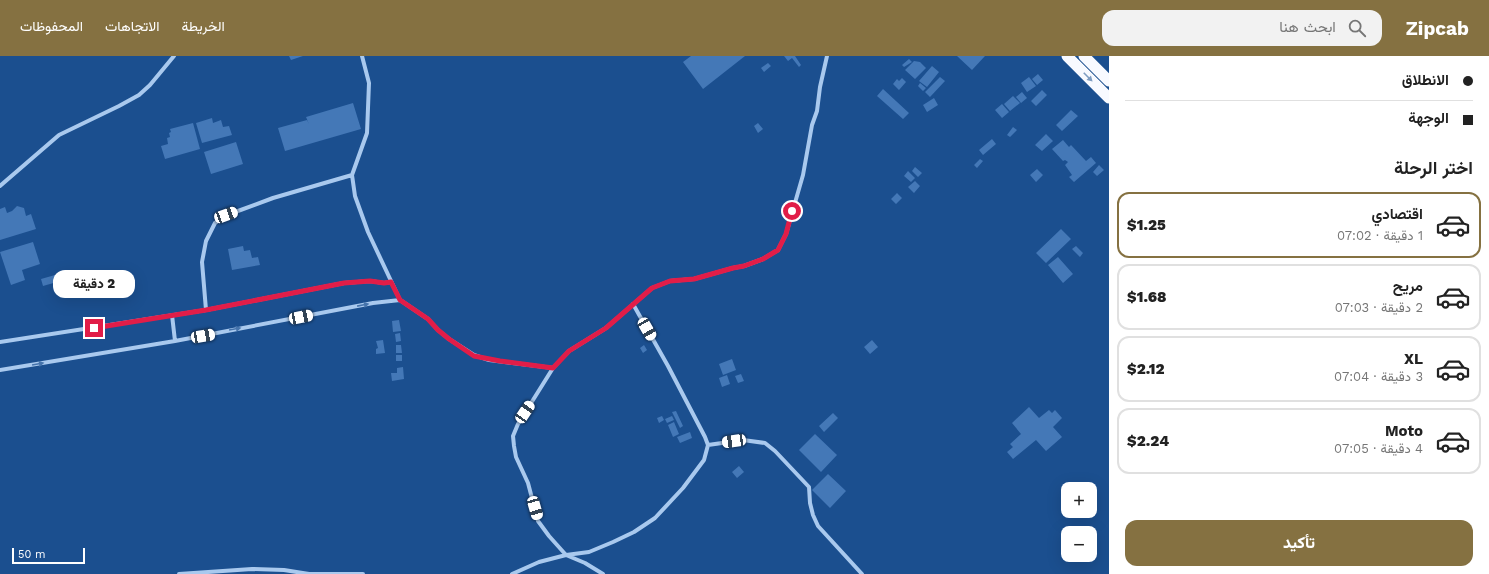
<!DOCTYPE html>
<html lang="ar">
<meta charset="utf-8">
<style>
:root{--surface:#fff;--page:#f2f2f2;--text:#222;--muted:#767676;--line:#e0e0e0;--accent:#857141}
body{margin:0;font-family:"Work Sans",Vazirmatn,sans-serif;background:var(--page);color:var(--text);direction:rtl;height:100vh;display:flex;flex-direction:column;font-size:15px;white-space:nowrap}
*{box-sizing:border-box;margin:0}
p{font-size:13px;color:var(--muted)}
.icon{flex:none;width:22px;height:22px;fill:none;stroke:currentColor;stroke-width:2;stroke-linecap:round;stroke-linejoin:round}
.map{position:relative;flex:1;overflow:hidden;direction:ltr}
.panel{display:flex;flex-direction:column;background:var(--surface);width:380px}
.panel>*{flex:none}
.guide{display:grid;align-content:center;height:88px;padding:0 16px;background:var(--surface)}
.buttons{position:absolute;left:1061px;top:426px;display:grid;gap:8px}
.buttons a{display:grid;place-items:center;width:36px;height:36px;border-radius:8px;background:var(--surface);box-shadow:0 4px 16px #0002;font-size:20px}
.scale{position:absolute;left:12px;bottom:10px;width:73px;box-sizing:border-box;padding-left:4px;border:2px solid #fff;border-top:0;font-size:11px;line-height:14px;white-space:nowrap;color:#fff;-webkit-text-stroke:3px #1b4f8f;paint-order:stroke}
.end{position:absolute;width:18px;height:18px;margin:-9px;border:5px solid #e11d48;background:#fff;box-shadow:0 0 0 2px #fff}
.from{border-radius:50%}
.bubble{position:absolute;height:28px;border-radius:12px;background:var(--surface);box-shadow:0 4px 16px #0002;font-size:13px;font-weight:800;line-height:28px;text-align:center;direction:rtl}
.car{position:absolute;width:12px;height:24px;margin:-12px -6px;border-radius:5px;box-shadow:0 0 3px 1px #0007;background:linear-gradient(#fff 24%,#345 0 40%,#fff 0 76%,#345 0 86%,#fff 0)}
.guide b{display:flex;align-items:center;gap:14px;height:38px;font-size:15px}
.guide b+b{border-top:1px solid var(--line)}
.guide i{width:10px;height:10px;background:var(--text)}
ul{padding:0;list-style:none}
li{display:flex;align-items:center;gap:12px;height:66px;margin:0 8px 6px;padding:0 8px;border:2px solid var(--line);border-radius:12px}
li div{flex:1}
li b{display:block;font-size:15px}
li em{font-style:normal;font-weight:800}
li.active{border-color:var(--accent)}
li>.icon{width:36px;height:36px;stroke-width:1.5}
h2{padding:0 16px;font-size:18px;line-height:48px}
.button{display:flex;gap:8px;margin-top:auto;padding:8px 16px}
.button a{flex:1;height:46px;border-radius:12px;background:var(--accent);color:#fff;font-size:16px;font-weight:800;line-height:46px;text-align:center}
header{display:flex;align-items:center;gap:24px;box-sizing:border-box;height:56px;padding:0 20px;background:var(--accent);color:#fff}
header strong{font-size:19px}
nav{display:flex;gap:22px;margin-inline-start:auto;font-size:14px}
.search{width:280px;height:36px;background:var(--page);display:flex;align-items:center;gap:10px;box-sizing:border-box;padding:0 14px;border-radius:12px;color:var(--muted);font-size:15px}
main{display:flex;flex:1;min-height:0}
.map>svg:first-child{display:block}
.building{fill:#4478b7}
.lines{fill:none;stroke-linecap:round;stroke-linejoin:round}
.minor{stroke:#a9c9ee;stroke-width:4}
.trunk{stroke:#f8faff;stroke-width:11}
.oneway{fill:#7e9cc1}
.oneway2{fill:#4674ac}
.route{stroke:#e11d48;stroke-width:5}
</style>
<header>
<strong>Zipcab</strong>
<div class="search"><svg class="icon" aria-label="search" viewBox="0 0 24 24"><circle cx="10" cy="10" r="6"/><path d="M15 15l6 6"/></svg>ابحث هنا</div>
<nav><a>الخريطة</a><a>الاتجاهات</a><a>المحفوظات</a></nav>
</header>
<main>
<section class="panel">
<div class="guide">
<b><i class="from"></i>الانطلاق</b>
<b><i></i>الوجهة</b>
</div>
<h2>اختر الرحلة</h2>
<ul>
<li class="active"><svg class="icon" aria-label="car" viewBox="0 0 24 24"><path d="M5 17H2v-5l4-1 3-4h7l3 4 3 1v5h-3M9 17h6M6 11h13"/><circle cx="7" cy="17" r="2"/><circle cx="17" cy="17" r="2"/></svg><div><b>اقتصادي</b><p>1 دقيقة · 07:02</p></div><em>$1.25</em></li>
<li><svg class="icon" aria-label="car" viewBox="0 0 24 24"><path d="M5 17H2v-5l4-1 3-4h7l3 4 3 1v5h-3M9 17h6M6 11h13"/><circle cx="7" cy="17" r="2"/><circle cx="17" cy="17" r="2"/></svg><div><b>مريح</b><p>2 دقيقة · 07:03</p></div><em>$1.68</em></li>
<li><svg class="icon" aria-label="car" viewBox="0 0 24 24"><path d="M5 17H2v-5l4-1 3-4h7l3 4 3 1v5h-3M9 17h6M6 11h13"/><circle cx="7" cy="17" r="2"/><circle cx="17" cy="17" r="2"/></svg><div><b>XL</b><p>3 دقيقة · 07:04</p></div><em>$2.12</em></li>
<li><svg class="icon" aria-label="car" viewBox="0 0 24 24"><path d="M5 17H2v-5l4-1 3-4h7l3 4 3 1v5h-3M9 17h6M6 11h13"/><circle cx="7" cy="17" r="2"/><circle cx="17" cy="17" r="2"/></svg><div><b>Moto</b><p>4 دقيقة · 07:05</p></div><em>$2.24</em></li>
</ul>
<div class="button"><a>تأكيد</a></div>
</section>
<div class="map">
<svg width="1109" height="518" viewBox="0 0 1109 518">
<rect width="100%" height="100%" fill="#1b4f8f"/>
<path class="building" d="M289,0H303L291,4Z
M691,0H745L703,33L683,6Z
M784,0H795L801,9L799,11L792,2L788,5Z
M957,0H985L972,14Z
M909,3L912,6L904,11L902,9Z
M914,5L920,6L926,12L915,23L905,14Z
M768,7L771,10L764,16L761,12Z
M932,10L939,16L927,31L919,25Z
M1038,18L1043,24L1037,29L1032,23Z
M940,21L945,25L930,41L925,36Z
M1029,21L1036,30L1027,36L1021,27Z
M902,22L906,26L899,34L893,28L897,23L899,25Z
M920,27L926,32L923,35L918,30Z
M883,33L909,57L903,63L877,40Z
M1042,34L1047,39L1036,50L1031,45Z
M1022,36L1027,42L1021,47L1016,41Z
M1013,40L1020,47L1010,55L1004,48Z
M934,42L938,49L927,56L923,49Z
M353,47L361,73L285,95L278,72L307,64L309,68L306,61Z
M1002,48L1009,56L1002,62L995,54Z
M1071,54L1078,60L1062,75L1056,69Z
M212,62L213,67L221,64L223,71L229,70L232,79L202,87L196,67Z
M193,67L200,93L165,103L161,90L168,88L167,82L170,81L169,77L171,76L170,73Z
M758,67L763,73L758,77L754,70Z
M1013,71L1017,74L1010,81L1007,79Z
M1046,78L1053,85L1042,95L1035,89Z
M992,83L996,88L983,99L979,94Z
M1063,84L1069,91L1071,89L1086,105L1091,101L1096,107L1074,126L1069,121L1072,119L1065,109L1068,106L1065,104L1063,105L1052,93Z
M236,86L243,108L211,118L204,96Z
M980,103L983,105L977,112L974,109Z
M1099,109L1104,114L1097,120L1093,116Z
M915,111L922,117L918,121L912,115Z
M1037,113L1043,119L1036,126L1030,119Z
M908,115L915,122L911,126L904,120Z
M915,125L920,130L914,137L908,131Z
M897,137L902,142L896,148L891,143Z
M17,150L24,152L26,160L31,158L36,173L0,184V153L5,151L7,157L12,155Z
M1061,173L1071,183L1046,207L1036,197Z
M33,186L40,208L22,214L25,224L11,229L0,196Z
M243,190L244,195L250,194L252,202L258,201L260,209L232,214L228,193Z
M1076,190L1083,197L1080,201L1072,193Z
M1058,201L1073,218L1063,227L1048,209Z
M55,219L57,226L43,230L41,223Z
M399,264L401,275L393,276L392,265Z
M400,277L401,285L396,286L395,278Z
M383,284L385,297L376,298V293L378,292L376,285Z
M872,284L878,291L870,298L864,291Z
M396,289H401L402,297H396Z
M644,289L647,294L643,297L640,292Z
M396,299H402V305H396Z
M732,303L736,314L723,319L719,308Z
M403,311L404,323L392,325L391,317H397V312Z
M741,318L744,325L738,327L735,320Z
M727,319L730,328L722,331L719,322Z
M1029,351L1039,362L1049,354L1052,357L1055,354L1062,362L1053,371L1062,381L1046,395L1036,384L1013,403L1007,396L1013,391L1010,388L1021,378L1012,367Z
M676,355L683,370L680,372L672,356Z
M833,357L838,362L824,376L819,370Z
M662,360L664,364L659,367L657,362Z
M672,360L674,364L667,367L665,363Z
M674,366L679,378L673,381L668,369Z
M690,376L692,382L680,387L677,381Z
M815,378L837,399L821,416L799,394Z
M739,410L744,416L737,422L732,416Z
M828,418L846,435L830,452L812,434Z"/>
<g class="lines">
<path class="minor" d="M362,0L369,27L367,77L352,119L355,140L368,176L400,244L428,263L438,274L449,283L474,299L489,304L553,312
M0,130L59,79L119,50L139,39L150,29L174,0
M206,254L202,206L206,185L215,167L227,159L273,142L352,119
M172,259L175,285
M0,286L206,254L344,227L370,225L384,227L391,226
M0,314L175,285L373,247L400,244
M708,389L743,384L765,387L775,395L809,431L810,447L813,459L818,470L862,518
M179,518L252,513L284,514L309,518H363
M512,518L539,506L566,499L589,496L613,486L634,476L655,462L683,432L704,404L708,389L705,381L668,310L633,248
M603,518L585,507L566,499L549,480L538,465L528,427L516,401L514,390L513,380L518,368L553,312L569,295L606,272L652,232L670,225L694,223L733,212L744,210L763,203L778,194L786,178L803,119L812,69L817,55L820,31L827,0"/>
<path class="trunk" d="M1067,0L1109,42
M1084,0L1109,25"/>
</g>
<defs><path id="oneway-solid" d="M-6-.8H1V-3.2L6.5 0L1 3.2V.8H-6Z"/></defs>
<use class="oneway" href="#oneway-solid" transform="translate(1088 21) rotate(45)"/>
<g class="oneway2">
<use href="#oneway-solid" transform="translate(363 249) rotate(-11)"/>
<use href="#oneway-solid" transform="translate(235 273) rotate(-10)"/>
<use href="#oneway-solid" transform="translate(38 308) rotate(-10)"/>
</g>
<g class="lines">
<path class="route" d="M94,272L206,254L344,227L370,225L384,227L391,226L400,244L428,263L438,274L449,283L474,300L500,305L553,312L569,295L606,272L652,232L670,225L694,223L733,212L744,210L763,203L778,194L786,178L792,155"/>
</g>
</svg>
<div class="buttons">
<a>+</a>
<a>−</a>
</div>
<div class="scale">50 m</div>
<i class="end from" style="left:792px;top:155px"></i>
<i class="end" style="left:94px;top:272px"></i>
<div class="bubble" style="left:53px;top:214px;width:82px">2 دقيقة</div>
<i class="car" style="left:226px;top:159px;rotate:70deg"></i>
<i class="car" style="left:301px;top:261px;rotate:79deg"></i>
<i class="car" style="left:647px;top:273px;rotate:150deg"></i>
<i class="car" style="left:203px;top:280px;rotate:80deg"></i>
<i class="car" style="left:525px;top:356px;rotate:34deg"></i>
<i class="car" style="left:734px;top:385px;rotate:262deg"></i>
<i class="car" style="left:535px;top:452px;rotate:164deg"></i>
</div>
</main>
